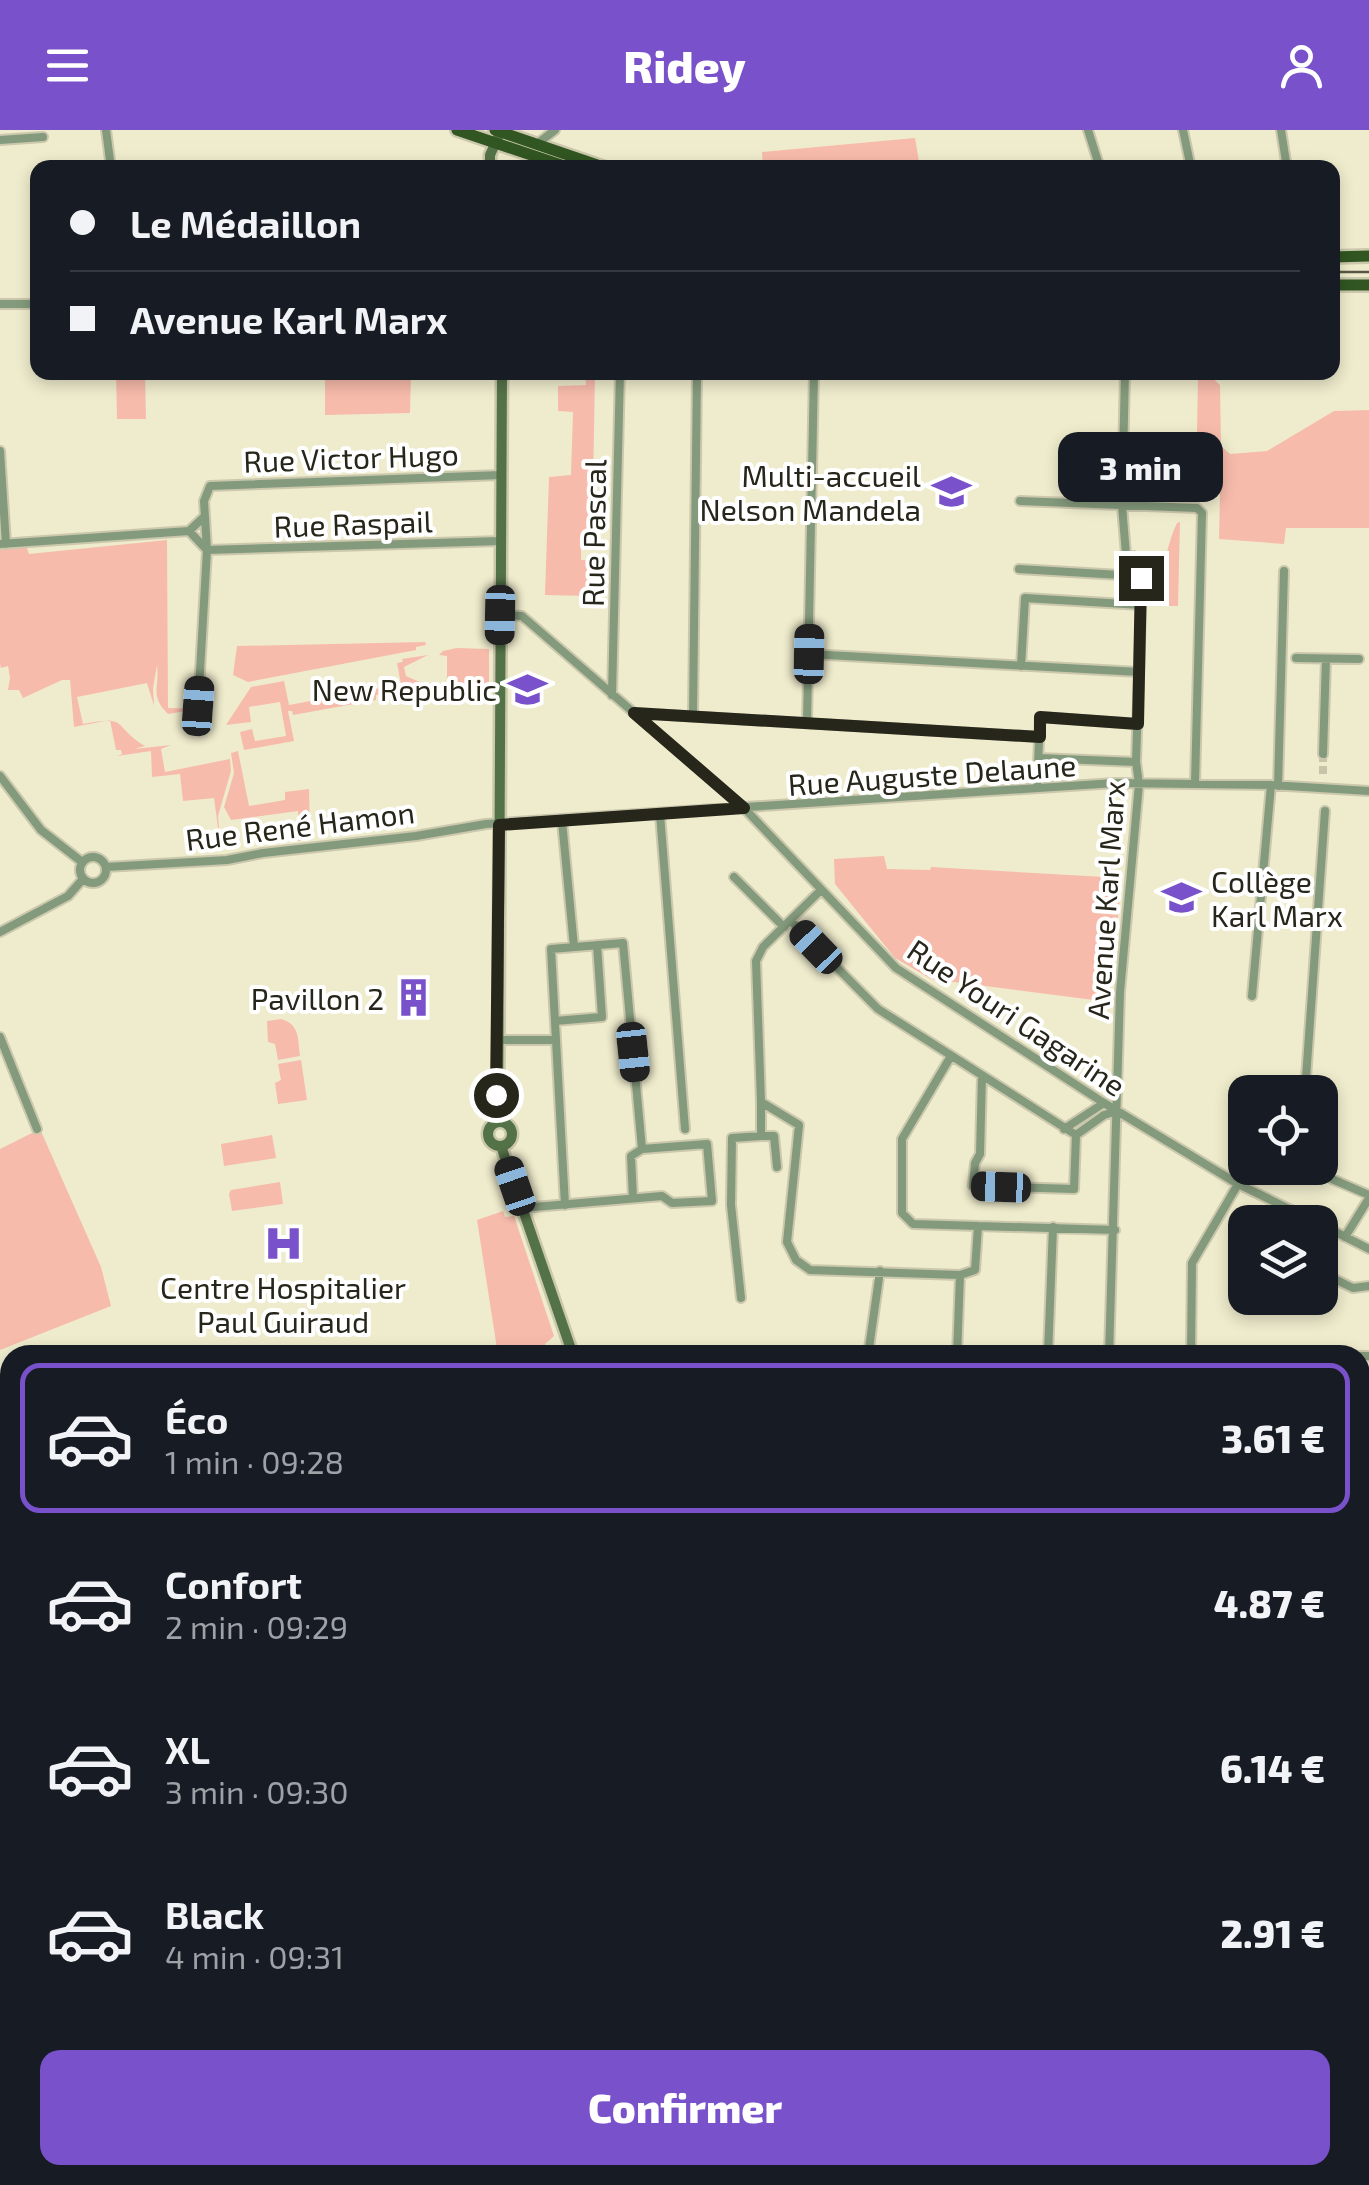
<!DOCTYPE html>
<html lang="fr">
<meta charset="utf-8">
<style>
:root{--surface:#171b24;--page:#242831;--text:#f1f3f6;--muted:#9ea1a6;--line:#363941;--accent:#7951ca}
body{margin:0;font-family:"Exo 2",sans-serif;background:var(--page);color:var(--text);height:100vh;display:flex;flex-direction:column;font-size:38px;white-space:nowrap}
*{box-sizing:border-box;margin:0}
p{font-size:32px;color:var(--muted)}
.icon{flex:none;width:55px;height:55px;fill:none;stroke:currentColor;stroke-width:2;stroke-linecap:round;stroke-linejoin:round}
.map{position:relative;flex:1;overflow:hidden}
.details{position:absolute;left:0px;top:1215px;width:1370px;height:840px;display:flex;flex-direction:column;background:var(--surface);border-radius:30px 30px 0 0;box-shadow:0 5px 15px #0003}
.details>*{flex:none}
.hud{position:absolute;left:30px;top:30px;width:1310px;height:220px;border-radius:20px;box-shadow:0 5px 15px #0003;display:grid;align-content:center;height:220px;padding:0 40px;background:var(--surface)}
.tools{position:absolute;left:1228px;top:945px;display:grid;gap:20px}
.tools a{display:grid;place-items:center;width:110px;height:110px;border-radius:20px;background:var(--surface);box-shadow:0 5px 15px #0003;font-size:50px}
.end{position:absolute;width:45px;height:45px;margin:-22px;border:12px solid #27261b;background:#fff;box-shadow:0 0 0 5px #fff}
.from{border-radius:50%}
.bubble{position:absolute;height:70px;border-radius:20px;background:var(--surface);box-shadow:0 5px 15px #0003;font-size:32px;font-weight:800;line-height:70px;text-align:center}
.car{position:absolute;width:30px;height:60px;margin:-30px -15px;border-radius:12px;box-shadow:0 0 8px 2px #0007;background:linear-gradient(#222 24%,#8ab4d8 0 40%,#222 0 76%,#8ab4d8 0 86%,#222 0)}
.hud b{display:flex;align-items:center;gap:35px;height:95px;font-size:38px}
.hud b+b{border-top:2px solid var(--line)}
.hud i{width:25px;height:25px;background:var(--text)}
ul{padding:18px 0 0;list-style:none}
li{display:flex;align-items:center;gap:30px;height:150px;margin:0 20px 15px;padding:0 20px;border:5px solid transparent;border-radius:20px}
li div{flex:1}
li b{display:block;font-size:38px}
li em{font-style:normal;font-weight:800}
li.current{border-color:var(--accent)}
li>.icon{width:90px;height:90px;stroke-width:1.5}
.button{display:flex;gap:20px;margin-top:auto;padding:20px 40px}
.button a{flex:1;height:115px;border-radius:20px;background:var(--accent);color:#fff;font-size:40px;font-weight:800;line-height:115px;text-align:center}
header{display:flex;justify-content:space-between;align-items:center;height:130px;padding:0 40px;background:var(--accent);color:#fff;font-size:45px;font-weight:800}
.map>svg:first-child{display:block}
.green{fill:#f7bbab}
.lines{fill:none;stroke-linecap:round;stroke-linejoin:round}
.minor-tunnel{stroke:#c7c4a9;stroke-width:8;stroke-dasharray:8 4;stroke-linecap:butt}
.minor-casing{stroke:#cbc8ad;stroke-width:12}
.tertiary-casing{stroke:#cbc8ad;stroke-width:14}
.secondary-casing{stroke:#cbc8ad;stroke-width:15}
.primary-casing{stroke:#cbc8ad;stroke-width:16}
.minor{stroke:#849a7c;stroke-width:8}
.tertiary{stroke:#849a7c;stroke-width:9}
.secondary{stroke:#547248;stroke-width:10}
.primary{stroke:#315621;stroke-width:11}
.tram{stroke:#575646;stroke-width:2.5}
.route{stroke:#27261b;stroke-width:12}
.labels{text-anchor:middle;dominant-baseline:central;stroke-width:8;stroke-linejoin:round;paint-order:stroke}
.street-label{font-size:30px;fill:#27261b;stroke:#fff}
.poi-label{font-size:30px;fill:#27261b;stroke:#fff;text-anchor:end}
</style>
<header><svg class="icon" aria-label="menu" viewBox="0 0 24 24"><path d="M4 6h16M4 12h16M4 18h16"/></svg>Ridey<svg class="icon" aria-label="person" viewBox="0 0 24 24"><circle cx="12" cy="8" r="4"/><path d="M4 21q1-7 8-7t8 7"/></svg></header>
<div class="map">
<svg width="1369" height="2055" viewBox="0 0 1369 2055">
<rect width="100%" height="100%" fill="#efeccd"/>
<path class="green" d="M915,8L920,37H763L762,22Z
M116,243H145L146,289H117Z
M325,243H363L368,249L384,250V244L411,245L410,283L325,285Z
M585,243H595L592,415L581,416V430H592L588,466L545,465L549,347L571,345L573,282L558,281V256L586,255Z
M1188,243H1207L1220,255L1221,316L1230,324L1267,321L1334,281L1369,280V398H1286L1284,414L1219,409L1220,364L1196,363L1198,247L1188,246Z
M1180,392L1178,476H1163C1163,445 1164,421 1177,393Z
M167,410L168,578L198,579L168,584C149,565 160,558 157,535L153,558L154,576L147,553L77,567L83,594C131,585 111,596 145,616L134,619L171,615L161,619L165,642L230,629L231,641L218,686L221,720L214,668L183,671L180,644L152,647L151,621L117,626L122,624L121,620H116L110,590L74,597L70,550H62L23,568L19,560H8L10,548L8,536L1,538L0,534V417L26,415L29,424Z
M425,512L426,515L416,517V520L248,552L233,545L237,516Z
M457,518L489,519V560L449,561L439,553H447V526L439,525L443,521Z
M428,525L404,537L406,546L433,558L428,560L429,565L387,568L386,563L376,565V570L293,585L292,581H288L294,611L244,620L240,602L252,599L255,611L286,606L280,572L249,577L251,592L226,595L251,557L284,551L289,575L401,554L397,533L403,532L402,529Z
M238,621L249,676L285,670V662L309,659L310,709L298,711V705L304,704L299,702L298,681L231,690L224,677L234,643L231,623Z
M884,726L887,739L930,740L931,737L1122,748L1109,872L931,849L895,828L835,754L834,729Z
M281,889C299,894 298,907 300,926L278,930L275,914L268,912L267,891Z
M301,930L307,970L278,974L275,953L281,950L278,934Z
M40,999L101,1137L111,1176L0,1220V1019Z
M272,1005L276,1028L224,1036L221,1014Z
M280,1052L283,1074L232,1081L229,1064L231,1060Z
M503,1081L505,1087L514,1086L554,1206L545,1214L547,1225H498L477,1090Z
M0,1812L10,1817V2045H635L632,2055H0Z
M1360,1915L1369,1919V2055H1255L1257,2045H1360Z"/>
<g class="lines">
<path class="minor-tunnel" d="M1323,644V624"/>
<defs>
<path id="minor" d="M106,0L111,38
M1088,0L1100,38
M1183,0L1191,38
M1281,0L1287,38
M0,10L43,7
M537,14L555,0
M0,174H38
M1125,242L1122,376L1127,436L1137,440
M0,321L6,414
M1020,371L1197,378L1202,383L1195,653
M189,401L207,420
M0,414L189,401L204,387
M207,420L501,411
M1019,439L1120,445L1130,439
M500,485L522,486L744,678L896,838L1104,973L1238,1054L1316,1092
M809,524L1139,542
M1296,528L1359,529
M1021,536L1025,468L1141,475
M612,565L620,242
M198,576L207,420L204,371L210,356L501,345
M635,583L1040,607
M693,586L697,242
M807,593L814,242
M1323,624L1326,529
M1039,628L1136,632
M0,646L41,700L82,732
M1278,656L1284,441
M1037,658L1040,587L1137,594
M660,684L685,999
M562,691L574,817
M80 740a13 13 0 1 1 26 0a13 13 0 1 1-26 0Z
M106,737L227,730L263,723L416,706L486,694L1115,653L1271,655L1369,661
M734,747L784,797
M821,760L763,817L756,831L761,972L799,995L787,1112L796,1130L810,1140L960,1145L975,1140L978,1096L1115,1100
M791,791L878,879L1076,1005
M0,802L68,766L83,749
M1252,866L1271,655
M555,891L602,887L597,815
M0,907L37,999
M498,910H555
M951,926L902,1009V1083L913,1094L978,1096
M982,946L980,1024L975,1033L973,1056L1074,1059L1076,1005
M1305,962L1325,681
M1064,999L1104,973
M1076,1005L1104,985L1117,981
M761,1006H774L777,1037
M1320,1035L1332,1049L1369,1065
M565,1075L551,819L623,813L642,1019L631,1026L633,1068
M523,1078L662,1066L672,1073L712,1071L707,1014L642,1019
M1320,1094L1369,1119
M1345,1107L1369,1068
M1320,1142L1353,1158L1369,1156
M741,1168L731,1075L732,1008L761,1006V972
M771,1225L869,1222
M868,1225L880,1141
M957,1225L960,1145
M1048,1225L1053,1097
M1109,1225L1120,862L1139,654L1136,632L1142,452L1137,440L1140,429L1134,426L1128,428
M1191,1225L1192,1133L1238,1054
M1360,1226H1369
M0,1675L10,1683
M1360,1734L1369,1742
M1360,1796L1369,1785
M702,2055L705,2045"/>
<path id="tertiary" d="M1360,1405L1369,1403
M0,1526H10"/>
<path id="secondary" d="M490,38V25L499,5
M488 1004a12 12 0 1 1 24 0a12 12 0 1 1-24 0Z
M498,992L502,242
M501,1016L573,1225
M940,2045L951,2055"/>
<path id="primary" d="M457,0L570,38
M495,0L606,38
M1332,127L1369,126
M1332,155H1369"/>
</defs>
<use href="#minor" class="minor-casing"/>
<use href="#tertiary" class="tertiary-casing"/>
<use href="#secondary" class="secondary-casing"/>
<use href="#primary" class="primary-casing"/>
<use href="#minor" class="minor"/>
<use href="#tertiary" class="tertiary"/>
<use href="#secondary" class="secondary"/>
<use href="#primary" class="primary"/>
<path class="tram" d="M1332,142H1369"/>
</g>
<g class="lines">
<path class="route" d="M496,965L499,695L744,678L634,583L1040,607V587L1138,594L1141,448"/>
</g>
<defs>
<symbol id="school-bare" viewBox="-9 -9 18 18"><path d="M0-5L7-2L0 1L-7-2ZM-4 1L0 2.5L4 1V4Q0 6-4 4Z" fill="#7951ca" stroke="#fff" stroke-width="2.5" paint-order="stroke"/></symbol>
<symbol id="university-bare" viewBox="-9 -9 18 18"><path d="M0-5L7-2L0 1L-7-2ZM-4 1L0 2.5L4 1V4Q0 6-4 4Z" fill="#7951ca" stroke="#fff" stroke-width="2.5" paint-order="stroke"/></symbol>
<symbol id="building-bare" viewBox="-9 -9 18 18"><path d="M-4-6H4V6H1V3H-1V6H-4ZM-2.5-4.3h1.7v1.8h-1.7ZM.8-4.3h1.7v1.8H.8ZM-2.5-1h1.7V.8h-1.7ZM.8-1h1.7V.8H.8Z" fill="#7951ca" stroke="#fff" stroke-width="2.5" paint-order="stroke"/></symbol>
<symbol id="hospital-bare" viewBox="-9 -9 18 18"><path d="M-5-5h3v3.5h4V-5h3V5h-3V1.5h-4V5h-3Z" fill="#7951ca" stroke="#fff" stroke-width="2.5" paint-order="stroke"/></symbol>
</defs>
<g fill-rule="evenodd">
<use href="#school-bare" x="924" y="334" width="55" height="55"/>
<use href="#university-bare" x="500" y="532" width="55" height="55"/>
<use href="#school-bare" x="1154" y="740" width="55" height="55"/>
<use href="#building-bare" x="386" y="840" width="55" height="55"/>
<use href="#hospital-bare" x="256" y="1086" width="55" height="55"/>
</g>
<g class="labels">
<g class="street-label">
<text transform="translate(351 327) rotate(-2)">Rue Victor Hugo</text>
<text transform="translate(353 393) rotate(-2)">Rue Raspail</text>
<text transform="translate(593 403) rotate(-89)">Rue Pascal</text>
<text transform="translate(932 644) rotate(-4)">Rue Auguste Delaune</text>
<text transform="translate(300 695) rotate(-7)">Rue René Hamon</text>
<text transform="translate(1105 770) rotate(-86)">Avenue Karl Marx</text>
<text transform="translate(1017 887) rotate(34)">Rue Youri Gagarine</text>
</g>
<g class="poi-label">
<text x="921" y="345">Multi-accueil<tspan x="921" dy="34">Nelson Mandela</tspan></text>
<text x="497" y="559">New Republic</text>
<text x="1211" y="751" text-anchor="start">Collège<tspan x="1211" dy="34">Karl Marx</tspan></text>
<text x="384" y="868">Pavillon 2</text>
<text x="283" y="1157" text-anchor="middle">Centre Hospitalier<tspan x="283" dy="34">Paul Guiraud</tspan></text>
</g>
</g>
</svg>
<div class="tools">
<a><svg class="icon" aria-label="locate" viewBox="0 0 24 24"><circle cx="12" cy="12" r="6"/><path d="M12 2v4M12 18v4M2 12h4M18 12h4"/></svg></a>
<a><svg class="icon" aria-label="layers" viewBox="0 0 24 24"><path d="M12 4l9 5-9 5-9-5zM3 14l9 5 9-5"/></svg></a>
</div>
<i class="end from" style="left:496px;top:965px"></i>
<i class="end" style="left:1141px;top:448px"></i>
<div class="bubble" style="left:1058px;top:302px;width:165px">3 min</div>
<i class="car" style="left:500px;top:485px;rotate:181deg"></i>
<i class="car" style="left:809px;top:524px;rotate:1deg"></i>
<i class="car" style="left:198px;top:576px;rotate:4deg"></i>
<i class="car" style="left:816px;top:817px;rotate:316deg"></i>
<i class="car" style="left:633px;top:922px;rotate:174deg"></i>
<i class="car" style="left:515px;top:1056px;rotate:341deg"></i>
<i class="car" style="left:1001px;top:1057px;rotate:272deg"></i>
<div class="hud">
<b><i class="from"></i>Le Médaillon</b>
<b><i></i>Avenue Karl Marx</b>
</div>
<section class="details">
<ul>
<li class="current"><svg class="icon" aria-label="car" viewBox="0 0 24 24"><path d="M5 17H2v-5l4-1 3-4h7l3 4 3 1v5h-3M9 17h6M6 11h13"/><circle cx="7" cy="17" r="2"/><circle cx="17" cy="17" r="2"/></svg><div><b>Éco</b><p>1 min · 09:28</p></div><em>3.61 €</em></li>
<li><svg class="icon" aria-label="car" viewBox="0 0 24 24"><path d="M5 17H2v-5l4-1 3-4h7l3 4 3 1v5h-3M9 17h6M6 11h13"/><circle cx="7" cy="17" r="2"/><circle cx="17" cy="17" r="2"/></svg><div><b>Confort</b><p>2 min · 09:29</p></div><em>4.87 €</em></li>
<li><svg class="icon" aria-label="car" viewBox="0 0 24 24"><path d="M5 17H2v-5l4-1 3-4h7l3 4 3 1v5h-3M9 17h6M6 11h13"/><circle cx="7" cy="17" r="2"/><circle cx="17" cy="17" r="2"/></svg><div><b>XL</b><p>3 min · 09:30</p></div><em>6.14 €</em></li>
<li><svg class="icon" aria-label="car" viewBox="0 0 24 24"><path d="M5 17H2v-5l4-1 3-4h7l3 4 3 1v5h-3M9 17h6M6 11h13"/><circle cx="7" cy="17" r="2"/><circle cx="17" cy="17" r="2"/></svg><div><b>Black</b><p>4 min · 09:31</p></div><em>2.91 €</em></li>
</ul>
<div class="button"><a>Confirmer</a></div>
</section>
</div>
